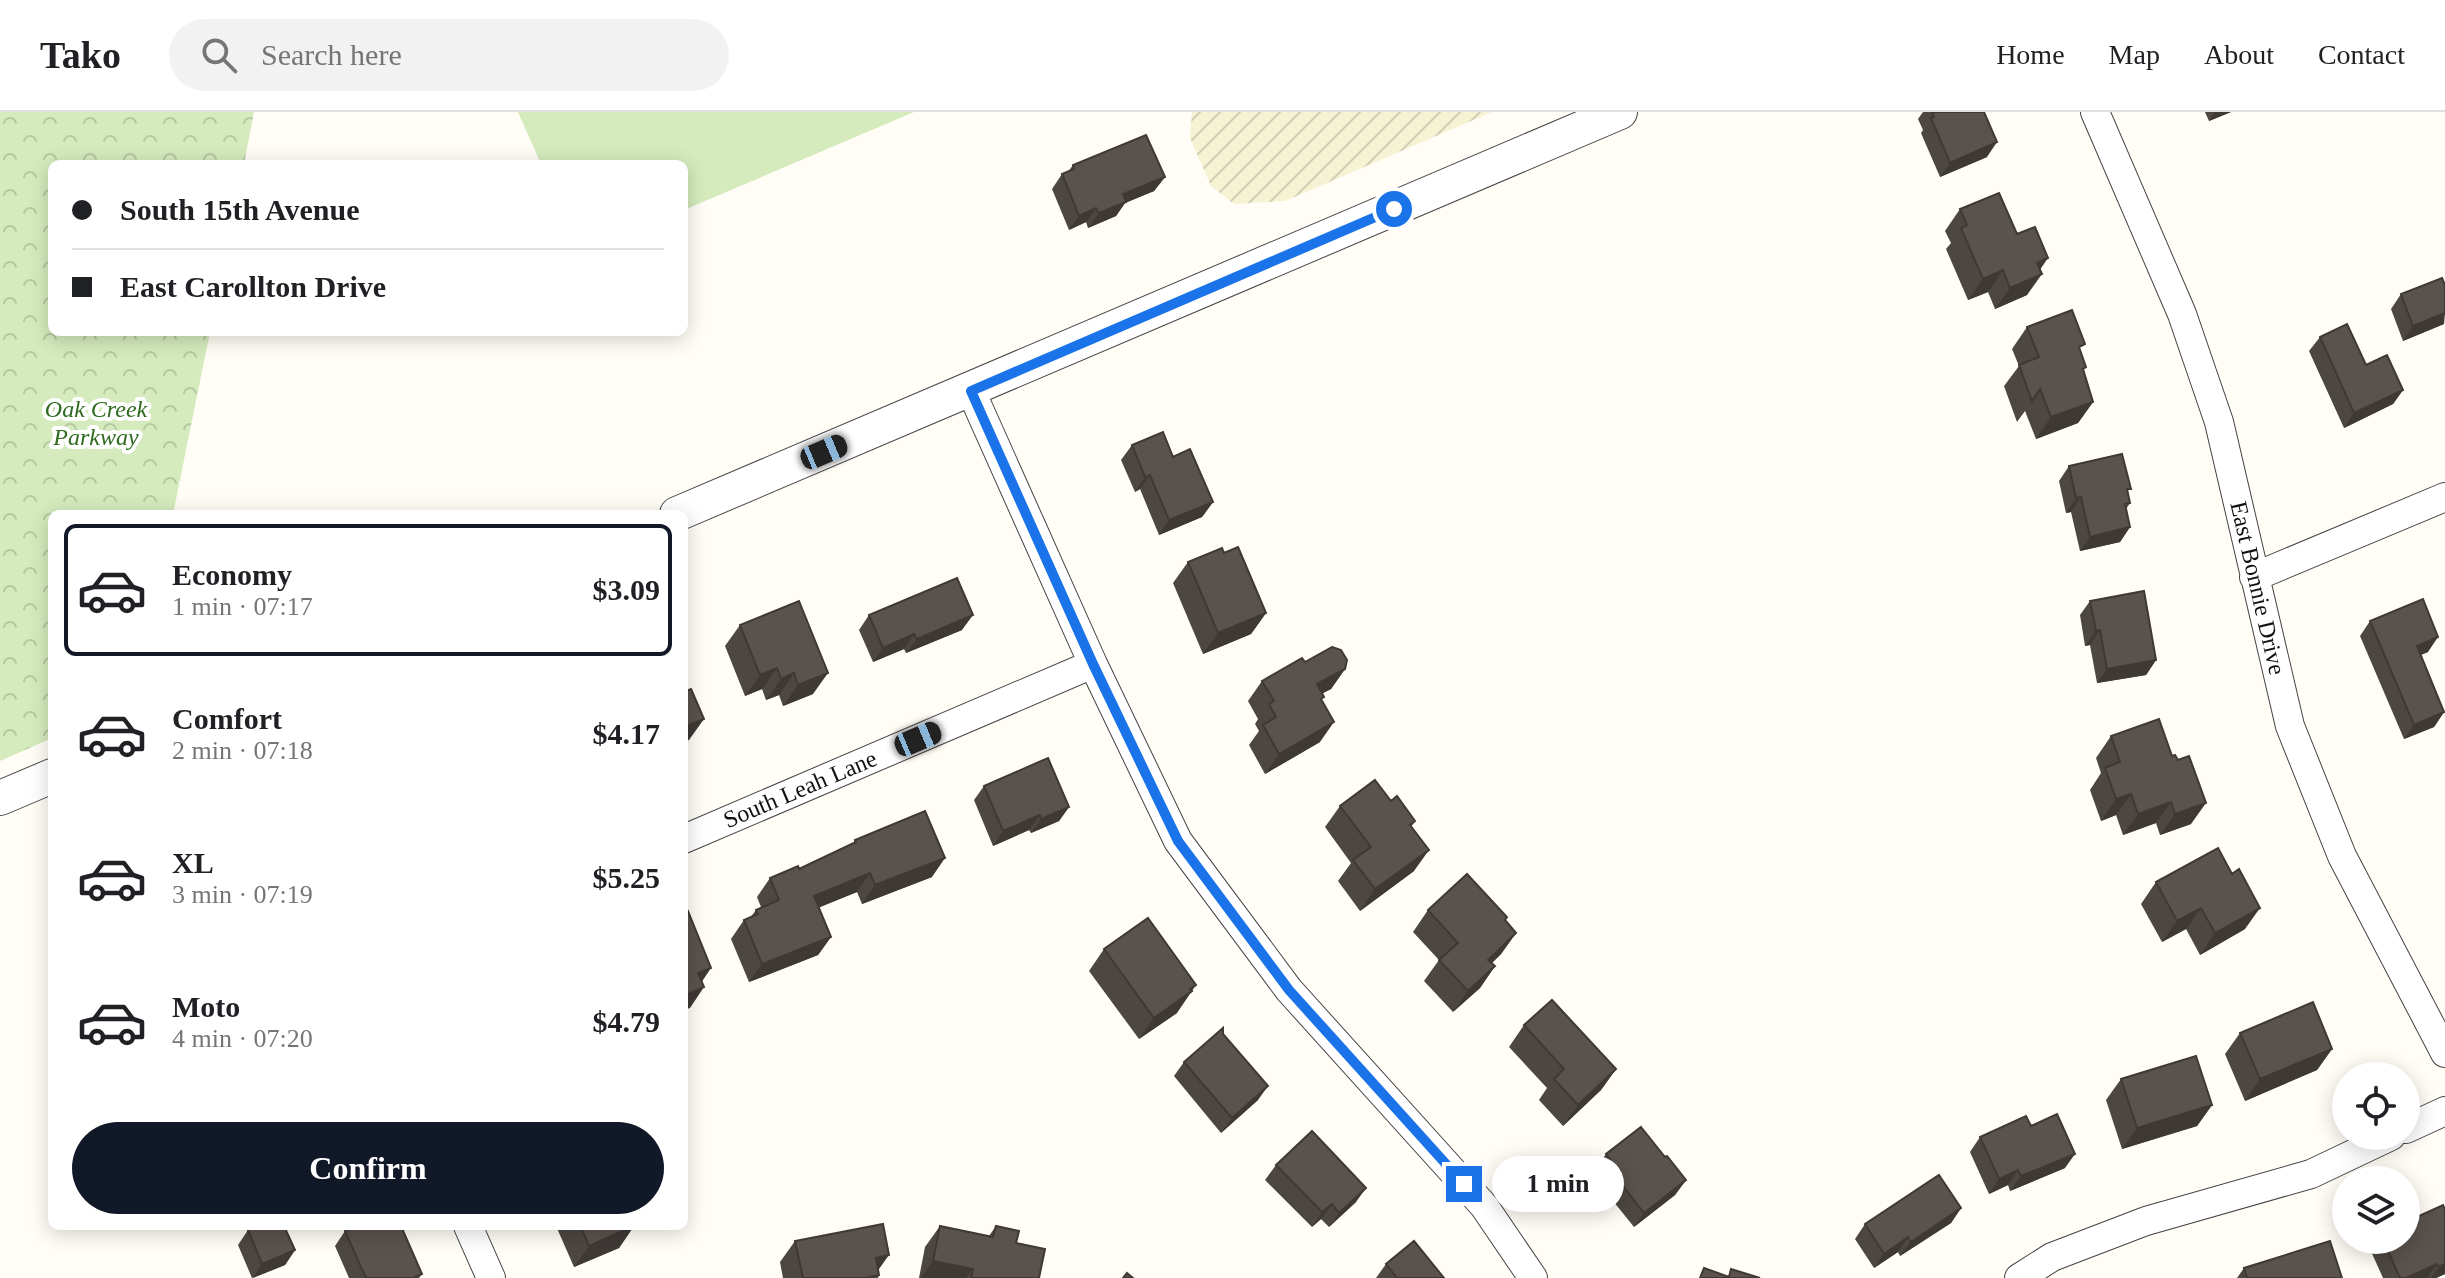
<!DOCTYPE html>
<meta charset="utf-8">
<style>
:root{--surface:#fff;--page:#f2f2f2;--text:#202124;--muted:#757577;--line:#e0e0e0;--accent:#111827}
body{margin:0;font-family:Georgia,serif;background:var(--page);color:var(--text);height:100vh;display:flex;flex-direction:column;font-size:30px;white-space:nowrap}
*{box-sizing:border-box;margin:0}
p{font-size:26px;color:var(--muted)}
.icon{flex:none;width:44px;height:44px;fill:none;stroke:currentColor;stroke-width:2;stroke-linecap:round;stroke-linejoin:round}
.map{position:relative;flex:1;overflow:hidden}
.sheet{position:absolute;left:48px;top:398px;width:640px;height:720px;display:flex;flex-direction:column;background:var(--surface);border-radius:12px;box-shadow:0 4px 20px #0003}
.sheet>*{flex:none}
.banner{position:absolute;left:48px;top:48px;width:640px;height:176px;border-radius:12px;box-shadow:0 4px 20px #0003;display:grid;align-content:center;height:176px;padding:0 24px;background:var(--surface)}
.buttons{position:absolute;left:2332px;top:950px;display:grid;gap:16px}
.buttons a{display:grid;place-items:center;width:88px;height:88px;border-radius:50%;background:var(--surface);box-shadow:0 4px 20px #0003;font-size:40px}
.end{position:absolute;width:36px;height:36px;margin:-18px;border:10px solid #1a73e8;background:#fff;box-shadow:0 0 0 4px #fff}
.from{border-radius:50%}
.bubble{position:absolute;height:56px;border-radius:28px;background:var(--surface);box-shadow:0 4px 20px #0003;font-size:26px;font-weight:700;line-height:56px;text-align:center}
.car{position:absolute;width:24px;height:48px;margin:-24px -12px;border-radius:10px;box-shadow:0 0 6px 2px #0007;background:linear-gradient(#222 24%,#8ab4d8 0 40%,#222 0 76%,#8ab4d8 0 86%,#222 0)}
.banner b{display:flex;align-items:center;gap:28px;height:76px;font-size:30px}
.banner b+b{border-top:2px solid var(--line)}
.banner i{width:20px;height:20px;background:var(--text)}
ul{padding:14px 0 0;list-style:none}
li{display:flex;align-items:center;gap:24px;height:132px;margin:0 16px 12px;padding:0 8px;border:4px solid transparent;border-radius:12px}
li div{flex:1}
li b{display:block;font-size:30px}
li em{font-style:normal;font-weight:700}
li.current{border-color:var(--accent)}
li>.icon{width:72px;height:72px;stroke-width:1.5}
.button{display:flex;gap:16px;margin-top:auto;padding:16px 24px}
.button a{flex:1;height:92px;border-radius:48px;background:var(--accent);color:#fff;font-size:32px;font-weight:700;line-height:92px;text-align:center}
header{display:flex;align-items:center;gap:48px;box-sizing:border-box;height:112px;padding:0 40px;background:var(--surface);border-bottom:2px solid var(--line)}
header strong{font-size:38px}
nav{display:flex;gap:44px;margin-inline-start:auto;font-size:28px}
.search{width:560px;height:72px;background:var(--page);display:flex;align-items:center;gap:20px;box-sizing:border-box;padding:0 28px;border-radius:44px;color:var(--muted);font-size:30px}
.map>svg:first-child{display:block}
.farmland{fill:url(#farmland-furrows)}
.grass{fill:#d5ebbd}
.park{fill:url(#park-crowns)}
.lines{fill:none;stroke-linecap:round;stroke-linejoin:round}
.minor-casing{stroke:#444;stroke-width:30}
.tertiary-casing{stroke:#444;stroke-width:36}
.minor{stroke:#fff;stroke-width:28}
.tertiary{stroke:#fff;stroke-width:34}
.wall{fill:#4d4742}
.shaded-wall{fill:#3f3936}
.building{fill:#5a524d;stroke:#3f3936;stroke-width:2}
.route{stroke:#1a73e8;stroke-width:10}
.labels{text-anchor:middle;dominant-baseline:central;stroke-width:8;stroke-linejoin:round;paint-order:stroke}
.park-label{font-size:24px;font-style:italic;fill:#2f6b1f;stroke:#fff}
.street-label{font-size:24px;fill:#111;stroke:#fff}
</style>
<header>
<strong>Tako</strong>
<div class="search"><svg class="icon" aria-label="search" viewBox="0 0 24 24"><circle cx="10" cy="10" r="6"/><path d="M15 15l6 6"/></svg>Search here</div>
<nav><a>Home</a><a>Map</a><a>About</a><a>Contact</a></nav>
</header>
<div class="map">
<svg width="2445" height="1166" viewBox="0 0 2445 1166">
<defs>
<pattern id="farmland-furrows" width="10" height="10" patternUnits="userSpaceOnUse" patternTransform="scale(2)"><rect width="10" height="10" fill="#f6f3d4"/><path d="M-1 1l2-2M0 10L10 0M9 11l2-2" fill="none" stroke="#d2cfb5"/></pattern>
<pattern id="park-crowns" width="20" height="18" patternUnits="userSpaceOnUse" patternTransform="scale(2)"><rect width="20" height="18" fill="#d5ebbd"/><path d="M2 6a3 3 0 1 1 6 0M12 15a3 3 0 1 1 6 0" fill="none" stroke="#b6c8a1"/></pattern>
</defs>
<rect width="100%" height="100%" fill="#fffdf5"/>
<path class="farmland" d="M1192,0H1492L1285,89L1234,92L1211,74L1190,26Z"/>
<path class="grass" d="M518,0H914L684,98V52H541Z"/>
<path class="park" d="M0,0H254L244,52H52V220H210L173,402H52V626L0,649Z"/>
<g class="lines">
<defs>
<path id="minor" d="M2095,0L2182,202L2219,310L2290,614L2342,744L2445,941
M971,279L1093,552L1178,729L1289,878L1484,1094L1533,1166
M2254,465L2445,385
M684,727L1093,552
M2406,1017L2445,999
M468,1114L491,1166
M2019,1166L2052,1145L2146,1109L2311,1062L2391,1024"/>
<path id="tertiary" d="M677,402L1620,0
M0,686L52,664"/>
</defs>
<use href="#minor" class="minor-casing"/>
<use href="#tertiary" class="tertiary-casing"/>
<use href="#minor" class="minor"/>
<use href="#tertiary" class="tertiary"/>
</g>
<path class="wall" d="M1923,0H1984L1987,45L1940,65L1921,21L1923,18L1918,7Z
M2205,0H2231L2209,9Z
M1073,53L1165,65L1154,79L1125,91L1116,104L1088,116L1086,110L1069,118L1052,77L1062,62L1068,60Z
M1960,97L2017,122L2040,158L2027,183L1995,197L1988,180L1968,188L1946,137L1951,131L1945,119Z
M2401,182L2444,212L2403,229L2391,197Z
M2027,215L2080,239L2084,259L2093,290L2078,311L2036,327L2025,299L2017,310L2004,274L2019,254L2012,237Z
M2320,225L2366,253L2403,278L2393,292L2344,316L2309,239Z
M1132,333L1173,345L1213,390L1202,405L1159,423L1140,377L1135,380L1121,348Z
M2069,354L2128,380L2130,391L2126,397L2130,415L2120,430L2080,439L2071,400L2066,401L2059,369Z
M1224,441L1266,501L1251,522L1203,542L1173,471L1188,450Z
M799,489L813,582L783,594L779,583L766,588L762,577L745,584L725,534L740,513Z
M2090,489L2156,548L2146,563L2097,571L2090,533L2085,534L2080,503Z
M869,503L962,518L906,541L904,537L873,550L859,518Z
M2370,509L2428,540L2420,543L2444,600L2434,615L2404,627L2360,524Z
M1305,550L1345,557L1331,577L1322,581L1320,630L1265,662L1249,633L1259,619L1255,612L1258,607L1248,589L1262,569Z
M2111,624L2191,712L2160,723L2156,711L2123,723L2116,703L2101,709L2090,678L2101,661L2096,646Z
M984,674L1069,695L1059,709L1031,721L1029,718L993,734L974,688Z
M1391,689L1415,709L1411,715L1414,759L1360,799L1338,769L1351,751L1325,715L1340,694Z
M855,728L932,765L862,792L857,780L819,795L831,825L818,843L749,870L731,827L744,808L750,806L756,798L761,795L757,785L770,766L799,757L853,732Z
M2156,770L2245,817L2200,843L2186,817L2162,830L2141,792Z
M1428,798L1505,808L1516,821L1501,842L1491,852L1495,854L1480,876L1453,900L1424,869L1439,848L1413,820Z
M1104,837L1177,901L1139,927L1089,859Z
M1524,913L1616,957L1601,978L1563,1014L1539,988L1547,976L1509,935Z
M2240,921L2332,937L2317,958L2245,989L2225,942Z
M1223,922L1258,988L1221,1021L1174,964L1184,950Z
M2121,967L2212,993L2197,1014L2122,1037L2106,988Z
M2031,1014L2065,1056L2010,1079L2008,1073L1989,1082L1970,1040L1980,1025Z
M1606,1042L1665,1045L1686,1068L1675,1083L1634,1115L1605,1079L1609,1074L1596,1057Z
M1276,1053L1356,1090L1329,1115L1321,1107L1312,1115L1265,1068Z
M1961,1096L1951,1111L1900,1144L1898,1140L1874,1156L1855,1127L1865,1112Z
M2445,1098V1162L2436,1166H2383L2370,1137L2376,1128H2406Z
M556,1114H634L619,1136L574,1155Z
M940,1114L989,1124L996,1114L1016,1131L1039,1166H919L925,1135Z
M248,1118L295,1138L285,1153L252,1166L238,1133Z
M345,1119L422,1162L419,1166H349L335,1134Z
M795,1129L878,1158L879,1163L878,1166H783L780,1150Z
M1386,1152L1444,1166H1376Z
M2244,1156L2342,1166H2237Z"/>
<path class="shaded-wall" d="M2215,0H2231L2209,9Z
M1997,30L1987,45L1940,65L1950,51Z
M1165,65L1154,79L1125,91L1116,104L1088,116L1099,101L1123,82Z
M1096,96L1086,110L1069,118L1079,104Z
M2048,146L2035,165L2042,162L2027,183L1995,197L2010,176L2037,151Z
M2003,158L1988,180L1968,188L1983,167Z
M2445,201L2444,212L2403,229L2413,214Z
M2403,278L2393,292L2344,316L2354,301Z
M2093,290L2078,311L2036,327L2051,305Z
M1150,363L1140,377L1135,380L1145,365Z
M2081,385L2071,400L2066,401L2076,386Z
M1213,390L1202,405L1159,423L1169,408Z
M2130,415L2120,430L2080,439L2090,425Z
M1266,501L1251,522L1203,542L1218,521Z
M973,503L962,518L906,541L917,527Z
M2100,518L2090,533L2085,534L2096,519Z
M914,522L904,537L873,550L883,536Z
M2438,525L2428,540L2407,549L2417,534Z
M2156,548L2146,563L2097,571L2107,557Z
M777,556L762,577L745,584L760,563Z
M1345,557L1331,577L1303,592L1317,572Z
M794,561L779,583L766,588L781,567Z
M828,561L813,582L783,594L798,573Z
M2444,600L2434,615L2404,627L2414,613Z
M704,607L689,628L684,630V615Z
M1334,610L1320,630L1265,662L1279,642Z
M2131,682L2116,703L2101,709L2116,687Z
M2171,690L2156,711L2123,723L2138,702Z
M2206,691L2191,712L2160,723L2175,702Z
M1069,695L1059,709L1031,721L1041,707Z
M1040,703L1029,718L993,734L1003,719Z
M1429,738L1414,759L1360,799L1375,777Z
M945,746L932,765L862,792L875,773Z
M870,761L857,780L801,803L814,784Z
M2201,796L2186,817L2162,830L2177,809Z
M2260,796L2245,817L2200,843L2215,821Z
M1516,821L1501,842L1473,869L1488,848Z
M831,825L818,843L749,870L762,852Z
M1495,854L1480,876L1453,900L1468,879Z
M711,856L697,877L698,861Z
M1196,873L1177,901L1139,927L1154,906Z
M704,875L690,896L684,898V884Z
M2332,937L2317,958L2245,989L2260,967Z
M1616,957L1601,978L1563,1014L1578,993Z
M1268,974L1258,988L1221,1021L1232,1006Z
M2212,993L2197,1014L2122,1037L2137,1016Z
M2075,1042L2065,1056L2010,1079L2021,1064Z
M2018,1058L2008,1073L1989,1082L1999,1067Z
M1686,1068L1675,1083L1634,1115L1644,1101Z
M1366,1076L1356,1090L1329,1115L1339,1101Z
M1332,1092L1321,1107L1312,1115L1322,1100Z
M1961,1096L1951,1111L1900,1144L1911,1130Z
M634,1114L619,1136L574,1155L589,1134Z
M1908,1125L1898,1140L1874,1156L1884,1142Z
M295,1138L285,1153L253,1166L262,1152Z
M889,1143L874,1164L876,1146Z
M933,1149L973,1157L966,1166H921Z
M2437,1152L2427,1166H2406Z
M2445,1152V1162L2436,1166H2431L2439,1155Z"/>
<path class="building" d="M1932,0H1984L1997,30L1950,51L1931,6L1934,5Z
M1146,23L1165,65L1123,82L1126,90L1099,101L1096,96L1079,104L1062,62L1074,57L1073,53Z
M1999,81L2017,122L2035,115L2048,146L2037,151L2042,162L2010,176L2003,158L1983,167L1961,116L1967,113L1960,97Z
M2442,166L2445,173V201L2413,214L2401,182Z
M2072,198L2085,232L2079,235L2086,255L2083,257L2093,290L2051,305L2040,277L2032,289L2019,253L2039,245L2027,215Z
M2347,212L2366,253L2387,243L2403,278L2354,301L2320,225Z
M1163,320L1173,345L1190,337L1213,390L1169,408L1150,363L1145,365L1132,333Z
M2122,342L2131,377H2127L2130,391L2125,392L2130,415L2090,425L2081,385L2076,386L2069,354Z
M1238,435L1266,501L1218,521L1188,450L1222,436L1224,441Z
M957,466L973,503L917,527L914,522L883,536L869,503Z
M2144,479L2156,548L2107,557L2100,518L2096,519L2090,489Z
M2423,487L2438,525L2417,534L2444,600L2414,613L2370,509Z
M799,489L828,561L798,573L794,561L781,567L777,556L760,563L740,513Z
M1332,535L1341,538L1347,548L1345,557L1317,572L1324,585L1321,587L1334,610L1279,642L1263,613L1276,605L1269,592L1274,589L1262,569L1302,546L1305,550Z
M691,577L704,607L684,615V580Z
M2159,607L2172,644L2175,643L2178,648L2189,644L2206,691L2175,702L2171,690L2138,702L2131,682L2116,687L2105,656L2120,650L2111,624Z
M1048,646L1069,695L1041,707L1040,703L1003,719L984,674Z
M1375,668L1391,689L1397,684L1415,709L1410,713L1429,738L1375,777L1353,748L1371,735L1340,694Z
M925,699L945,746L875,773L870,761L814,784L831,825L762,852L744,808L758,802L756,798L779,788L770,766L798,754L799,757L856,730L855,728Z
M2218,736L2232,762L2239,757L2260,796L2215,821L2201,796L2177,809L2156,770Z
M1467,762L1507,805L1505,808L1516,821L1488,848L1495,854L1468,879L1439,848L1458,831L1428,798Z
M688,799L711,856L698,861L704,875L684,884V801Z
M1148,806L1196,873L1190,877L1192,879L1154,906L1104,837Z
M1552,888L1616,957L1578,993L1554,967L1564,957L1524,913Z
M2313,890L2332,937L2260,967L2240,921Z
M1223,916V922L1268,974L1232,1006L1184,950Z
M2196,944L2212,993L2137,1016L2121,967Z
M2057,1002L2075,1042L2021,1064L2018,1058L1999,1067L1980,1025L2026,1004L2031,1014Z
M1641,1015L1665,1045L1667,1044L1686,1068L1644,1101L1615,1064L1620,1061L1606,1042Z
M1312,1019L1366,1076L1339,1101L1332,1092L1322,1100L1276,1053Z
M1939,1063L1961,1096L1911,1130L1908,1125L1884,1142L1865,1112Z
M2443,1093L2445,1098V1152L2439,1155L2437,1152L2406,1166H2400L2383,1128H2406V1110Z
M883,1112L889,1143L876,1146L879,1163L866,1166H803L795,1129Z
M258,1114H284L295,1138L262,1152L248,1118Z
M357,1114H401L422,1162L413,1166H366L345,1119Z
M580,1114H634L589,1134Z
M940,1114L993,1125L996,1114L1019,1119L1016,1131L1045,1137L1039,1166H971L973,1157L933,1149Z
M1414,1129L1444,1166H1397L1386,1152Z
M2330,1129L2342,1166H2247L2244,1156Z
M1704,1156L1729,1165L1731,1157L1760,1166H1700Z
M1127,1161L1133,1166H1123Z"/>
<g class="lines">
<path class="route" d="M1394,97L971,279L1093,552L1178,729L1289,878L1464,1072"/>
</g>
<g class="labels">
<g class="park-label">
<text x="96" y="297">Oak Creek<tspan x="96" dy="28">Parkway</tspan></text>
</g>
<g class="street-label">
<text transform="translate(2258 476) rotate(77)">East Bonnie Drive</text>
<text transform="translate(800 677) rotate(-23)">South Leah Lane</text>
</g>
</g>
</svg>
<div class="buttons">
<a><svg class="icon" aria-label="locate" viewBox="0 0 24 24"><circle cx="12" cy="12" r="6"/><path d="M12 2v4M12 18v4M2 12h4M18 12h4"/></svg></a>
<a><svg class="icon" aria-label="layers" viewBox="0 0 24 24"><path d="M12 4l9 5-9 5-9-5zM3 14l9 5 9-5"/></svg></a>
</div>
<i class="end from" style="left:1394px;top:97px"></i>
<i class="end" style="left:1464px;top:1072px"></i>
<div class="bubble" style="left:1492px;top:1044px;width:132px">1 min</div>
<i class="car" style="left:824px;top:340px;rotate:67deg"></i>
<i class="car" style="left:918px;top:627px;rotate:67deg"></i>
<div class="banner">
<b><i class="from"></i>South 15th Avenue</b>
<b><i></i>East Carollton Drive</b>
</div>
<section class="sheet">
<ul>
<li class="current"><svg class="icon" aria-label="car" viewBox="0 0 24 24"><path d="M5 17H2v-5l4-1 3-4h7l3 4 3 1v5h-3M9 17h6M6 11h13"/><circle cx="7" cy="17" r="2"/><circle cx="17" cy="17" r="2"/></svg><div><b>Economy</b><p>1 min · 07:17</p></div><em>$3.09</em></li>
<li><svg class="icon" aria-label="car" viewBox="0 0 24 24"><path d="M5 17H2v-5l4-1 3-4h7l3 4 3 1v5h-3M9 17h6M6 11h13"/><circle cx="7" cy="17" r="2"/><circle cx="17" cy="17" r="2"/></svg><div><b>Comfort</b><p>2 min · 07:18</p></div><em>$4.17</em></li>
<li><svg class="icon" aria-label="car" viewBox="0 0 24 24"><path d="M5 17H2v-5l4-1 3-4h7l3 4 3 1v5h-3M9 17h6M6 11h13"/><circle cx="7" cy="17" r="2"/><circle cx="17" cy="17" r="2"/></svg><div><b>XL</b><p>3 min · 07:19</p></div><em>$5.25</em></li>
<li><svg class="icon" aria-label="car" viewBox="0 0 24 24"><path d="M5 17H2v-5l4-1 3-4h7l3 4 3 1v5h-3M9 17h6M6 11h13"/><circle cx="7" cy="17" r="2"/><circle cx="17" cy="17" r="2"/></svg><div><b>Moto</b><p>4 min · 07:20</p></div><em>$4.79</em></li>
</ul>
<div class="button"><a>Confirm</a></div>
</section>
</div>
